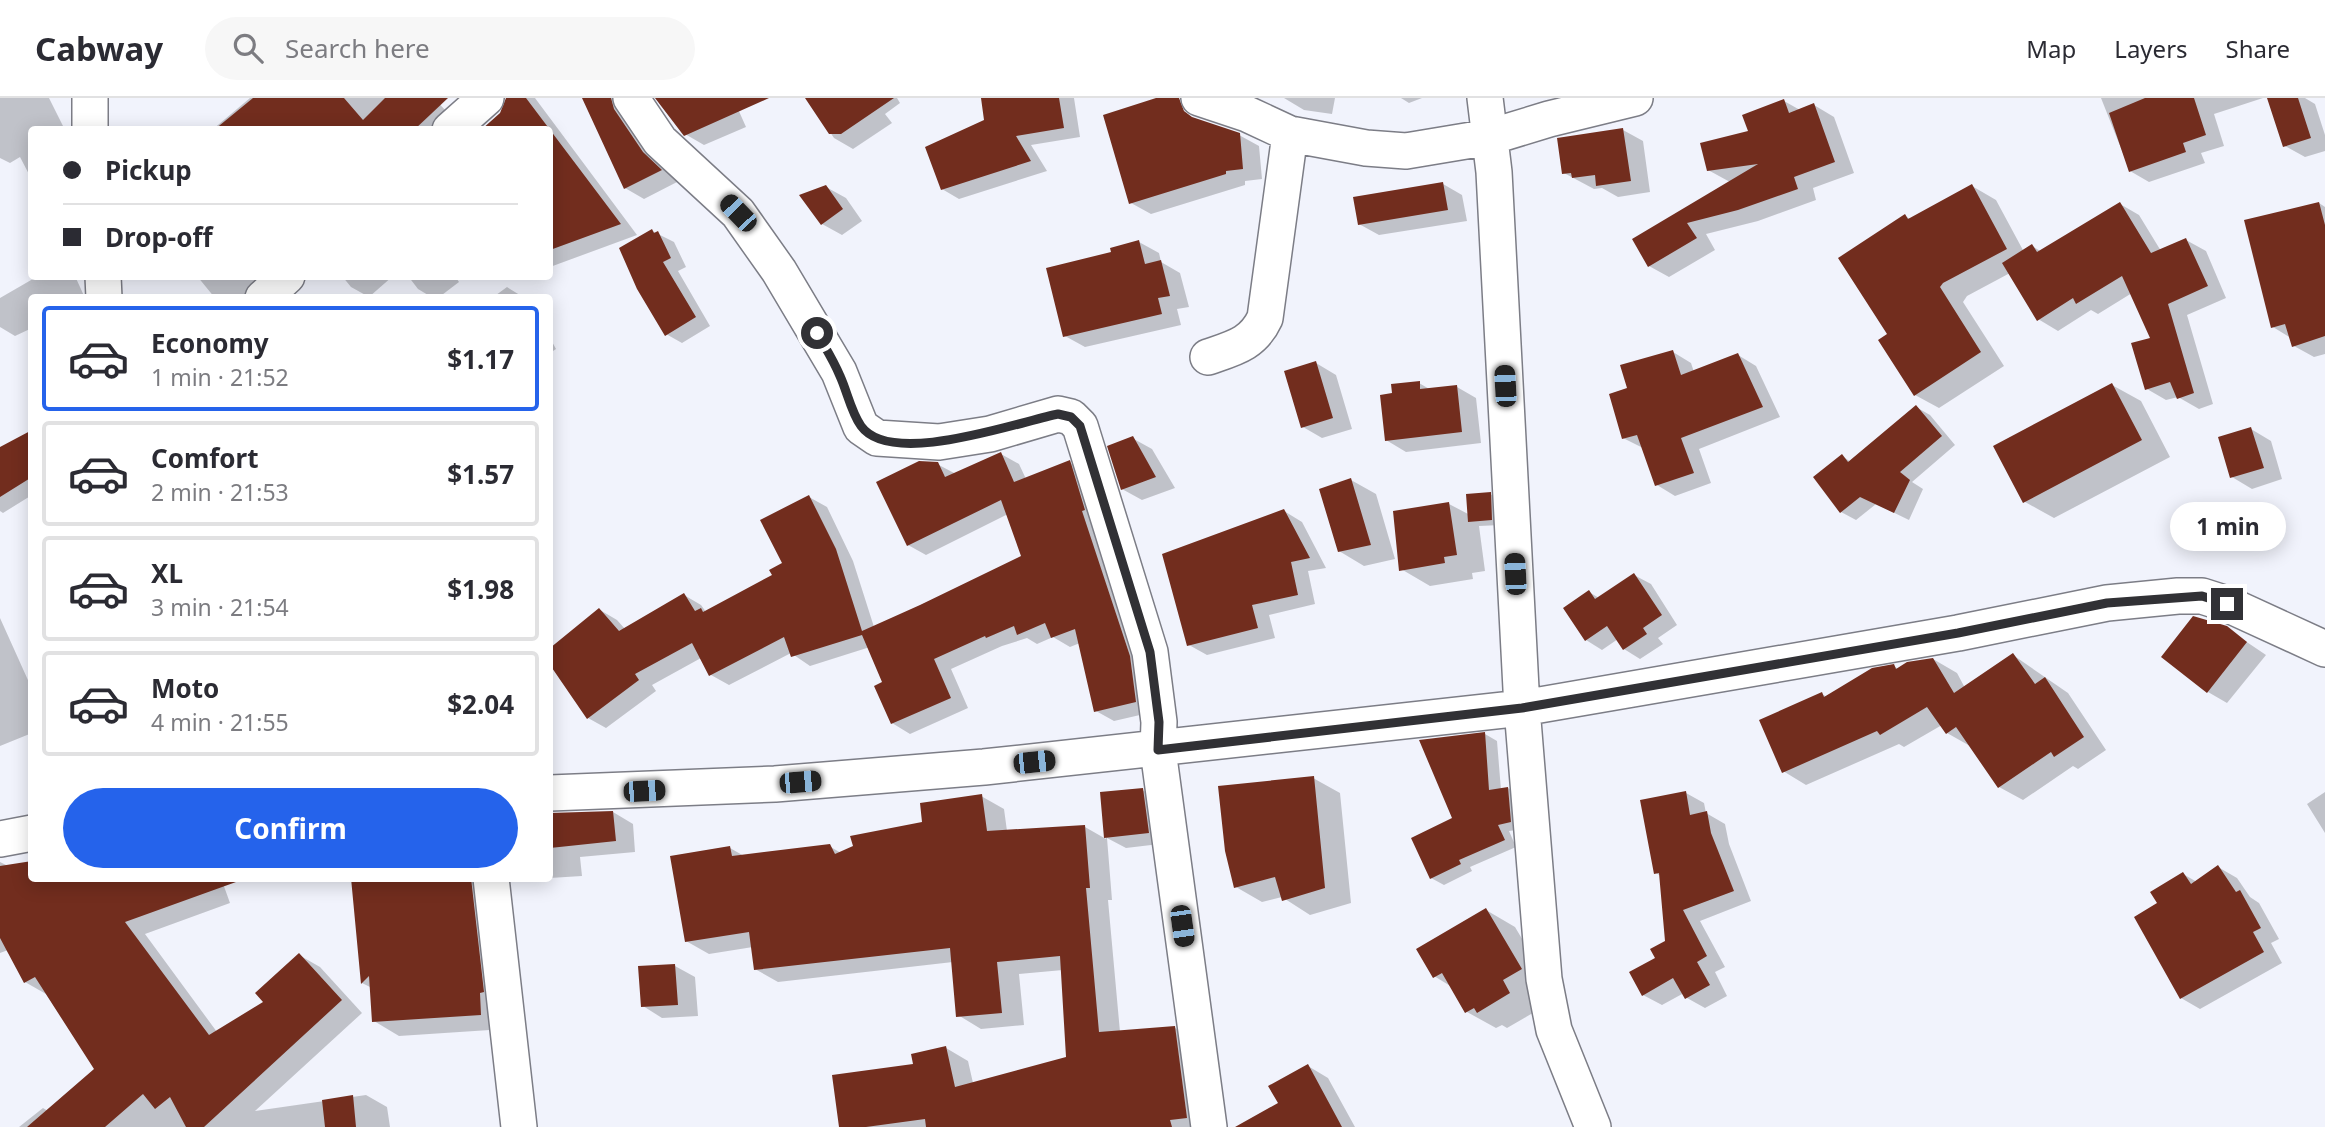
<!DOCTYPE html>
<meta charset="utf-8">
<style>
:root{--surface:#fff;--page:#f7f7f7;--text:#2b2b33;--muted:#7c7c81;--line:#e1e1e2;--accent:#2563eb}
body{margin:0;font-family:"Noto Sans",sans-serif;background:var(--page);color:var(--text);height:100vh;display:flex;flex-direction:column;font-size:26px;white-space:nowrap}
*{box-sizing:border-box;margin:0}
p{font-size:23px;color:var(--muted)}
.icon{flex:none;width:38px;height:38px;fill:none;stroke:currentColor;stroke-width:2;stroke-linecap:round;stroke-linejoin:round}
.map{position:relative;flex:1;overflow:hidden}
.side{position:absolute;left:28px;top:196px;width:525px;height:588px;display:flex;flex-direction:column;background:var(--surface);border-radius:7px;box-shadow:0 4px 18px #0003}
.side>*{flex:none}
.top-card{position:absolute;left:28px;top:28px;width:525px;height:154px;border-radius:7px;box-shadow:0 4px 18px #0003;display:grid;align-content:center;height:154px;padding:0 35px;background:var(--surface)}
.end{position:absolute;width:32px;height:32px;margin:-16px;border:9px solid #313135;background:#fff;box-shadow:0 0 0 4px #fff}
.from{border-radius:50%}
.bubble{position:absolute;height:49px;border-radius:24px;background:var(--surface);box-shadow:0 4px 18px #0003;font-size:23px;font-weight:700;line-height:49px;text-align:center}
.car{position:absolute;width:21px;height:42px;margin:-21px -10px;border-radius:9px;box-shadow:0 0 5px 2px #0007;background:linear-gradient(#222 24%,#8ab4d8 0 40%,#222 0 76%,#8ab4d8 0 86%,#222 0)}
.top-card b{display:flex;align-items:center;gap:24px;height:66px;font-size:26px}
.top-card b+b{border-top:2px solid var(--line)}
.top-card i{width:18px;height:18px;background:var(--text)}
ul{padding:12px 0 0;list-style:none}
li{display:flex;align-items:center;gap:21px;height:105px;margin:0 14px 10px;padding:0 21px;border:4px solid var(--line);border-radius:7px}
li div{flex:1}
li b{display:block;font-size:26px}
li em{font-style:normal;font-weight:700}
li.active{border-color:var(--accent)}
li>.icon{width:63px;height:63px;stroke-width:1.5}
.button{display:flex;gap:14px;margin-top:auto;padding:14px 35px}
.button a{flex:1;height:80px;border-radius:42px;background:var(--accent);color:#fff;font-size:28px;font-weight:700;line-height:80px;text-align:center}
header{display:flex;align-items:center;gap:42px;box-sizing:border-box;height:98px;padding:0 35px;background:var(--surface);border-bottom:2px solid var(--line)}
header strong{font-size:33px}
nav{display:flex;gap:38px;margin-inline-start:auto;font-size:24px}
.search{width:490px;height:63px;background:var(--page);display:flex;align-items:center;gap:18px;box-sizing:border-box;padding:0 24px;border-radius:38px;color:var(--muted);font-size:26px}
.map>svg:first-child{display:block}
.shadow{fill:#0003}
.building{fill:#722d1e}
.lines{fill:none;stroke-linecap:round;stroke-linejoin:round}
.minor-casing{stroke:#7c7d86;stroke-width:38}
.minor{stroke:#fff;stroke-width:35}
.route{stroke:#313135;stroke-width:9}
</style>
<header>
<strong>Cabway</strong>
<div class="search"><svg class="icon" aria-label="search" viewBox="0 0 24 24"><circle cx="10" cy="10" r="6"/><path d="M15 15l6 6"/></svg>Search here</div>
<nav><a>Map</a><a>Layers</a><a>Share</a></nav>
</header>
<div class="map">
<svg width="2325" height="1029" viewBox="0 0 2325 1029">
<rect width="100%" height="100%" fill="#f1f3fc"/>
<path class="shadow" d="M0,0H49L65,32H32V82L20,59L10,65L0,60Z
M250,0H434L457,25L453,32H212Z
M507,0H535L637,137L550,169V32L501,16Z
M584,0H635L679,83L644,101L625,90Z
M657,0H738L734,2L746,29L704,47L685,36Z
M807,0H897L900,5L885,16L892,25L853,51L834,40Z
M982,0H1074L1080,39L1031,47L1047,73L959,101L942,91L986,23Z
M1284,0H1335L1332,16L1304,12Z
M1401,0H1422L1409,5Z
M2101,0H2263L2214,16L2224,48L2201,55L2205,65L2149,84L2130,73Z
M2278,0H2305L2315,6L2325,37V53L2305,59L2285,48Z
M1784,3L1800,12L1814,7L1834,19L1854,75L1813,90L1816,102L1758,123L1706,136L1715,152L1669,179L1649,168L1634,142L1730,84L1708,72Z
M1175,13L1239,37L1259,48L1262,81L1245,83V87L1151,116L1131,105Z
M1623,32L1643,43L1650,94L1618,99L1602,90L1594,91L1564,75Z
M1443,86L1462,97L1467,123L1379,137L1359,126Z
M1972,88L1996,102L2024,154L2032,148L2042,154L2120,106L2139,117L2161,153L2186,142L2206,153L2226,200L2187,217L2213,306L2199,311L2178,299L2166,302L2147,291L2152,241L2132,195L2098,216L2091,212L2058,233L2038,221L2010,175L1967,198L1963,204L2004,268L1939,310L1915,297L1890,236L1905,118L1912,122Z
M826,89L846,100L862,123L842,137L822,126L802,98Z
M2319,105L2325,109V256L2314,259L2294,248L2291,240L2273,229Z
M652,133L674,144L686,169L678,173L710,228L682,245L666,236Z
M1139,144L1159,155L1161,164L1180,175L1189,209L1177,211L1181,227L1085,249L1065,238Z
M38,178H75L85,200H32V230L15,238L0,229V200Z
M197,178H284L264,182L244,200H215Z
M342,178H393L369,199L351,189Z
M408,178H455L459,184L438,200H433L418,191Z
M507,189L523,199L524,200H492Z
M550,240L556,251L550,255Z
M1673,254L1691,265L1694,274L1738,257L1756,268L1780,319L1699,351L1711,385L1675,398L1657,387L1643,350L1623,340L1629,291Z
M1316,265L1336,277L1352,331L1322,340L1303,329Z
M1419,285L1431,292L1457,289L1476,300L1481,345L1406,354L1386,342L1394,297Z
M2112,287L2141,303L2170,359L2054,420L2025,404Z
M1916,309L1930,317L1955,347L1912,384L1923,391L1909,422L1876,406L1856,422L1841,414L1842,358L1851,364Z
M2251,331L2271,343L2282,381L2252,391L2232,379Z
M32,334V397L3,415L0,413V351Z
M1132,340L1152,351L1175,390L1142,402L1122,391Z
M1001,356L1019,366L1026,381L1069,364L1087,375L1153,614L1114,623L1096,613L1080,545L1070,549L1053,539L1037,546L1027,540L1002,548L951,571L968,610L910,636L892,625L885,585L870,549L810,568L791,555L729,587L711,577L701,560L652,587L656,593L606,630L588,620L550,564V552L600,512L617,522L625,531L684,497L701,507L706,514L775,478L784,466L809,399L827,409L853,463L874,529L1024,459L1008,416L926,457L908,447L937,366L956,376Z
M1351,382L1376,396L1395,461L1364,468L1339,453Z
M1490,396L1500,401L1501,427L1479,428L1485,473L1472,475L1473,481L1430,488L1401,471L1449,406L1470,417Z
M1284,413L1302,424L1326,470L1308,473L1315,506L1269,517L1275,540L1207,557L1189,547Z
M1634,477L1651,486L1677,527L1658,540L1663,546L1640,561L1624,551L1618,541L1602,552L1586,542L1589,494L1599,500Z
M0,520L32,591V635L0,648Z
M2226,530L2266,557L2227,605L2208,594Z
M2013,557L2068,595L2106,652L2078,671L2073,668L2023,702L1999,689L1970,648L1947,635L1942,627L1904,649L1899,646L1806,687L1783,673L1822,596L1827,599L1894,568L1898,571L1933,561L1957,575L1965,590Z
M1485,636L1497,643L1501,692L1508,690L1520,697L1523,731L1509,733L1516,749L1470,769L1472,773L1444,787L1431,780Z
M1313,680L1340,695L1351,805L1310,817L1282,799L1262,804L1236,789Z
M1142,692L1162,703L1168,745L1126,750L1107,740L1112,802H1108L1120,934L1175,930L1197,943L1209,1029H840L915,968L946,950L968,963L973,985L1068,961L1063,872L1019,876L1024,927L981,931L958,917L953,864L778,884L755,871L753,849L709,856L686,843L730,750L744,758L829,748L841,755L924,725L981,698L1004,711L1007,733L1085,729L1106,741L1101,696Z
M2325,694V735L2307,706Z
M1686,695L1704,705L1706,715L1725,726L1729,746L1751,803L1700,823L1725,869L1715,874L1727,898L1705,910L1687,900L1684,895L1662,907L1643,897L1667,844L1661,778L1656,775Z
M613,714L633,726L635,754L580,759L582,778L550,780V718Z
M0,764L32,780H221L230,805L145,836L217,934L265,904L299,857L320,869L362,915L255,1013L366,997L387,1009L390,1029H80L97,971L46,896L25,884L8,852L0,855Z
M2218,769L2237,780L2250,799L2259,805L2279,841L2271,845L2282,865L2200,911L2181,900L2159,806L2183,776L2197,784Z
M353,780H500L505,931L399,938L374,923L372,890L362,885Z
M1486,812L1515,829L1550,888L1538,912L1507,930L1502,927L1496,930L1467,914L1452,889L1434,878Z
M675,868L695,879L698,918L662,920L643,908Z
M1308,968L1328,980L1355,1029H1272L1280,1005Z
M43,1010L63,1022L65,1029H19Z"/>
<path class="building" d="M253,0H344L363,22L385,0H448L414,32H214Z
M506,0H526L621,126L550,152V32H481L500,15Z
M582,0H611L614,11L643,54L662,72L624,91Z
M655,0H769L684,38Z
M805,0H894L841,36H829Z
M981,0H1059L1064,30L1016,38L1031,63L941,92L925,49L984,22Z
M1156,0H1179L1184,13L1192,19L1240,35L1243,71L1226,73V76L1129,106L1103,17Z
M2145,0H2194L2206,37L2183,45L2186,54L2129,74L2109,15Z
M2267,0H2298L2311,40L2283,49Z
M1784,1L1789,15L1814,5L1835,64L1794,79L1798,91L1738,112L1687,125L1697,140L1648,169L1632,141L1758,66L1707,73L1700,45L1748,33L1742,17Z
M1623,30L1631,83L1596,88L1595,77L1572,80L1571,75L1562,76L1557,40Z
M1443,84L1448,112L1358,127L1353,99Z
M1972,86L2007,151L1943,185L1940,189L1981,254L1914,298L1878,242L1887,236L1838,160L1905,116L1908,121Z
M826,87L843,111L821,127L799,97Z
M2120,104L2151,155L2186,140L2208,188L2168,206L2194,295L2177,301L2170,284L2145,292L2131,245L2150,240L2122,178L2076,206L2073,200L2037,223L2002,165L2032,146L2037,154Z
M2319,104L2325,127V238L2292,249L2285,226L2271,230L2244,122Z
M652,131L654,135L658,133L671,160L663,164L696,219L665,238L637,191L619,150Z
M1139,142L1145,166L1161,162L1170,198L1158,200L1162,216L1063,239L1046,170L1111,154L1110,150Z
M1673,252L1681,277L1738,255L1763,309L1681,340L1694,375L1655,388L1637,337L1622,341L1609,296L1627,290L1620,267Z
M1316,263L1333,320L1301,330L1284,273Z
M1420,283V291L1457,287L1462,334L1385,343L1380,297L1392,295L1391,286Z
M2112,285L2142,342L2023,405L1993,348Z
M1916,307L1942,338L1900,374L1910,382L1894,415L1860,399L1840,415L1813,379L1842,356L1848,364Z
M2251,329L2264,370L2230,380L2218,339Z
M32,332V379L0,399V349Z
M1133,338L1156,379L1121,392L1107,348Z
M1001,354L1014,384L1070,362L1085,412L1082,413L1130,558L1136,604L1094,614L1075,531L1051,540L1045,525L1017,537L1014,528L986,540L985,538L934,561L951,600L891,626L874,588L882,584L862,537L791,559L784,539L709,578L692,545L635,576L639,582L587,621L550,567V550L599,510L619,533L684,495L695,513L701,510L703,514L772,477L769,472L782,465L760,422L809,397L836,451L862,533L920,507L1021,458L1001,402L907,448L876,384L919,363L938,364L945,379Z
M1351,380L1371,447L1338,454L1319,391Z
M1491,394L1492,422L1468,424L1466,396Z
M1449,404L1457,457L1444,459L1445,465L1399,473L1393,413Z
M1284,411L1310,460L1291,464L1298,497L1252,507L1258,530L1187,548L1162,456Z
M1634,475L1662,517L1643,530L1647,536L1623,552L1607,528L1585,543L1563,510L1589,492L1595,501Z
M2193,518L2227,528L2247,544L2207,595L2161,559Z
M2013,555L2035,586L2045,579L2084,639L2054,659L2051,654L1998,690L1956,629L1946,636L1927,609L1880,637L1877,633L1782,675L1759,622L1822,594L1824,599L1872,570L1894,566L1896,571L1907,564L1933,560L1954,595Z
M1485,634L1489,692L1508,689L1511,724L1498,727L1505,742L1459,762L1461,766L1430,781L1411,740L1452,720L1419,642Z
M1314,678L1325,790L1282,803L1275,779L1234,790L1225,753L1218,688Z
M1143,690L1149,735L1104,740L1100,694Z
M1686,693L1690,717L1707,713L1711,735L1734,793L1683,812L1707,858L1697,864L1710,887L1685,901L1673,880L1642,898L1629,874L1655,860L1650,851L1665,843L1659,775L1654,776L1640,702Z
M982,696L987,733L1085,727L1090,790H1086L1099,934L1175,928L1187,1020L1170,1022L1172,1029H926L925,1021L866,1029H839L832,977L913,966L911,956L946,948L955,989L1066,959L1060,858L997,864L1002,915L956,919L950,850L754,872L749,834L685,844L670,758L730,748L732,758L830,746L835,756L853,748L850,738L922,724L920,705Z
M613,713L616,743L550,750V715Z
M32,763V780H235L236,784L125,824L209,937L263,904L255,895L299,855L342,902L204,1029H186L170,999L155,1011L143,996L105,1029H27L94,971L35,879L24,885L0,840V768Z
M2218,767L2236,794L2240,792L2261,830L2253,834L2264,854L2180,901L2134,819L2157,805L2150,794L2183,774L2191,786Z
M351,780H471L484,894L480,895L481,917L372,924L369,878L361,886Z
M1486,810L1522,871L1503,882L1510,895L1477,915L1474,910L1465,915L1442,875L1433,880L1416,851Z
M675,866L678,907L641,909L638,868Z
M1308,966L1342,1029H1235L1278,1005L1268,988Z
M353,997L356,1029H325L322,1002Z"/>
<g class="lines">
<defs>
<path id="minor" d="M631,0L660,43L738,115L779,173L839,274L861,329L877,340L939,344L990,336L1058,316L1071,319L1080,328L1150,554L1159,624L1158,652L1209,1029
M1199,0L1247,16L1290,36L1366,50L1406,53L1490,39L1549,21L1635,0
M1485,0L1494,74L1522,610L1544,881L1554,932L1593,1029
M90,32V0
M450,32L486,0
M103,178L104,200
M263,200L287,178
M1208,259C1234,250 1253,246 1265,220L1290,36
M550,695L775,686L984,669L1522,610L1958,535L2107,505L2178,498H2202L2227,506L2325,551
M0,741L32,735
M491,780L519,1029"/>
</defs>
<use href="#minor" class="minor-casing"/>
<use href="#minor" class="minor"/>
</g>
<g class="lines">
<path class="route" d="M817,235C825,249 834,263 840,278C847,293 851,314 861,328C891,370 1018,324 1058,316L1071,319L1080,328L1150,554L1159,624L1158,652L1522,610L1958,535L2107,505L2202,498L2227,506"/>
</g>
</svg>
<i class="end from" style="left:817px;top:235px"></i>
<i class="end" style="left:2227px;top:506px"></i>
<div class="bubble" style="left:2170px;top:404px;width:116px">1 min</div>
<i class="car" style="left:738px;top:115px;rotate:316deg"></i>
<i class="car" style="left:1505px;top:288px;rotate:357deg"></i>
<i class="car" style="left:1515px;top:476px;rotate:357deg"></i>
<i class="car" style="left:1034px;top:664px;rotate:84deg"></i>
<i class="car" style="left:800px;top:684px;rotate:85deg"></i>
<i class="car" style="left:644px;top:693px;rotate:87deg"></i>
<i class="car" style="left:1182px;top:828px;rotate:172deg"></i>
<div class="top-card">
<b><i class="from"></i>Pickup</b>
<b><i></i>Drop-off</b>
</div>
<section class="side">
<ul>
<li class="active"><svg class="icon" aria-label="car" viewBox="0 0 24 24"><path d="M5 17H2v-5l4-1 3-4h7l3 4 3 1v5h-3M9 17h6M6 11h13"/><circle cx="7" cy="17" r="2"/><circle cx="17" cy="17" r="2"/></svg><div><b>Economy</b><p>1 min · 21:52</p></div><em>$1.17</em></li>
<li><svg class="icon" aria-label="car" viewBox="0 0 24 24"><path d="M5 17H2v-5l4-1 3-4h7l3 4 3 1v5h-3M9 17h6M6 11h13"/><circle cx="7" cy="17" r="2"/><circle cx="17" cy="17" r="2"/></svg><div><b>Comfort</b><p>2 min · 21:53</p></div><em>$1.57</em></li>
<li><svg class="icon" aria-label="car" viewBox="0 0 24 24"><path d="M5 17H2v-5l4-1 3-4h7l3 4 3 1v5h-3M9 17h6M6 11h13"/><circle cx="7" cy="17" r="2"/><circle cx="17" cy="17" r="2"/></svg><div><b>XL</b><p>3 min · 21:54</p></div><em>$1.98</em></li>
<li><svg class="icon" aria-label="car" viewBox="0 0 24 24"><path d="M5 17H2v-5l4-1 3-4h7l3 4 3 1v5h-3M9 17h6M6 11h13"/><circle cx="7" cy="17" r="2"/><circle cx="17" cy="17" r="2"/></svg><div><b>Moto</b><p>4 min · 21:55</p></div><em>$2.04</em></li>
</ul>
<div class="button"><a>Confirm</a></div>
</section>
</div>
